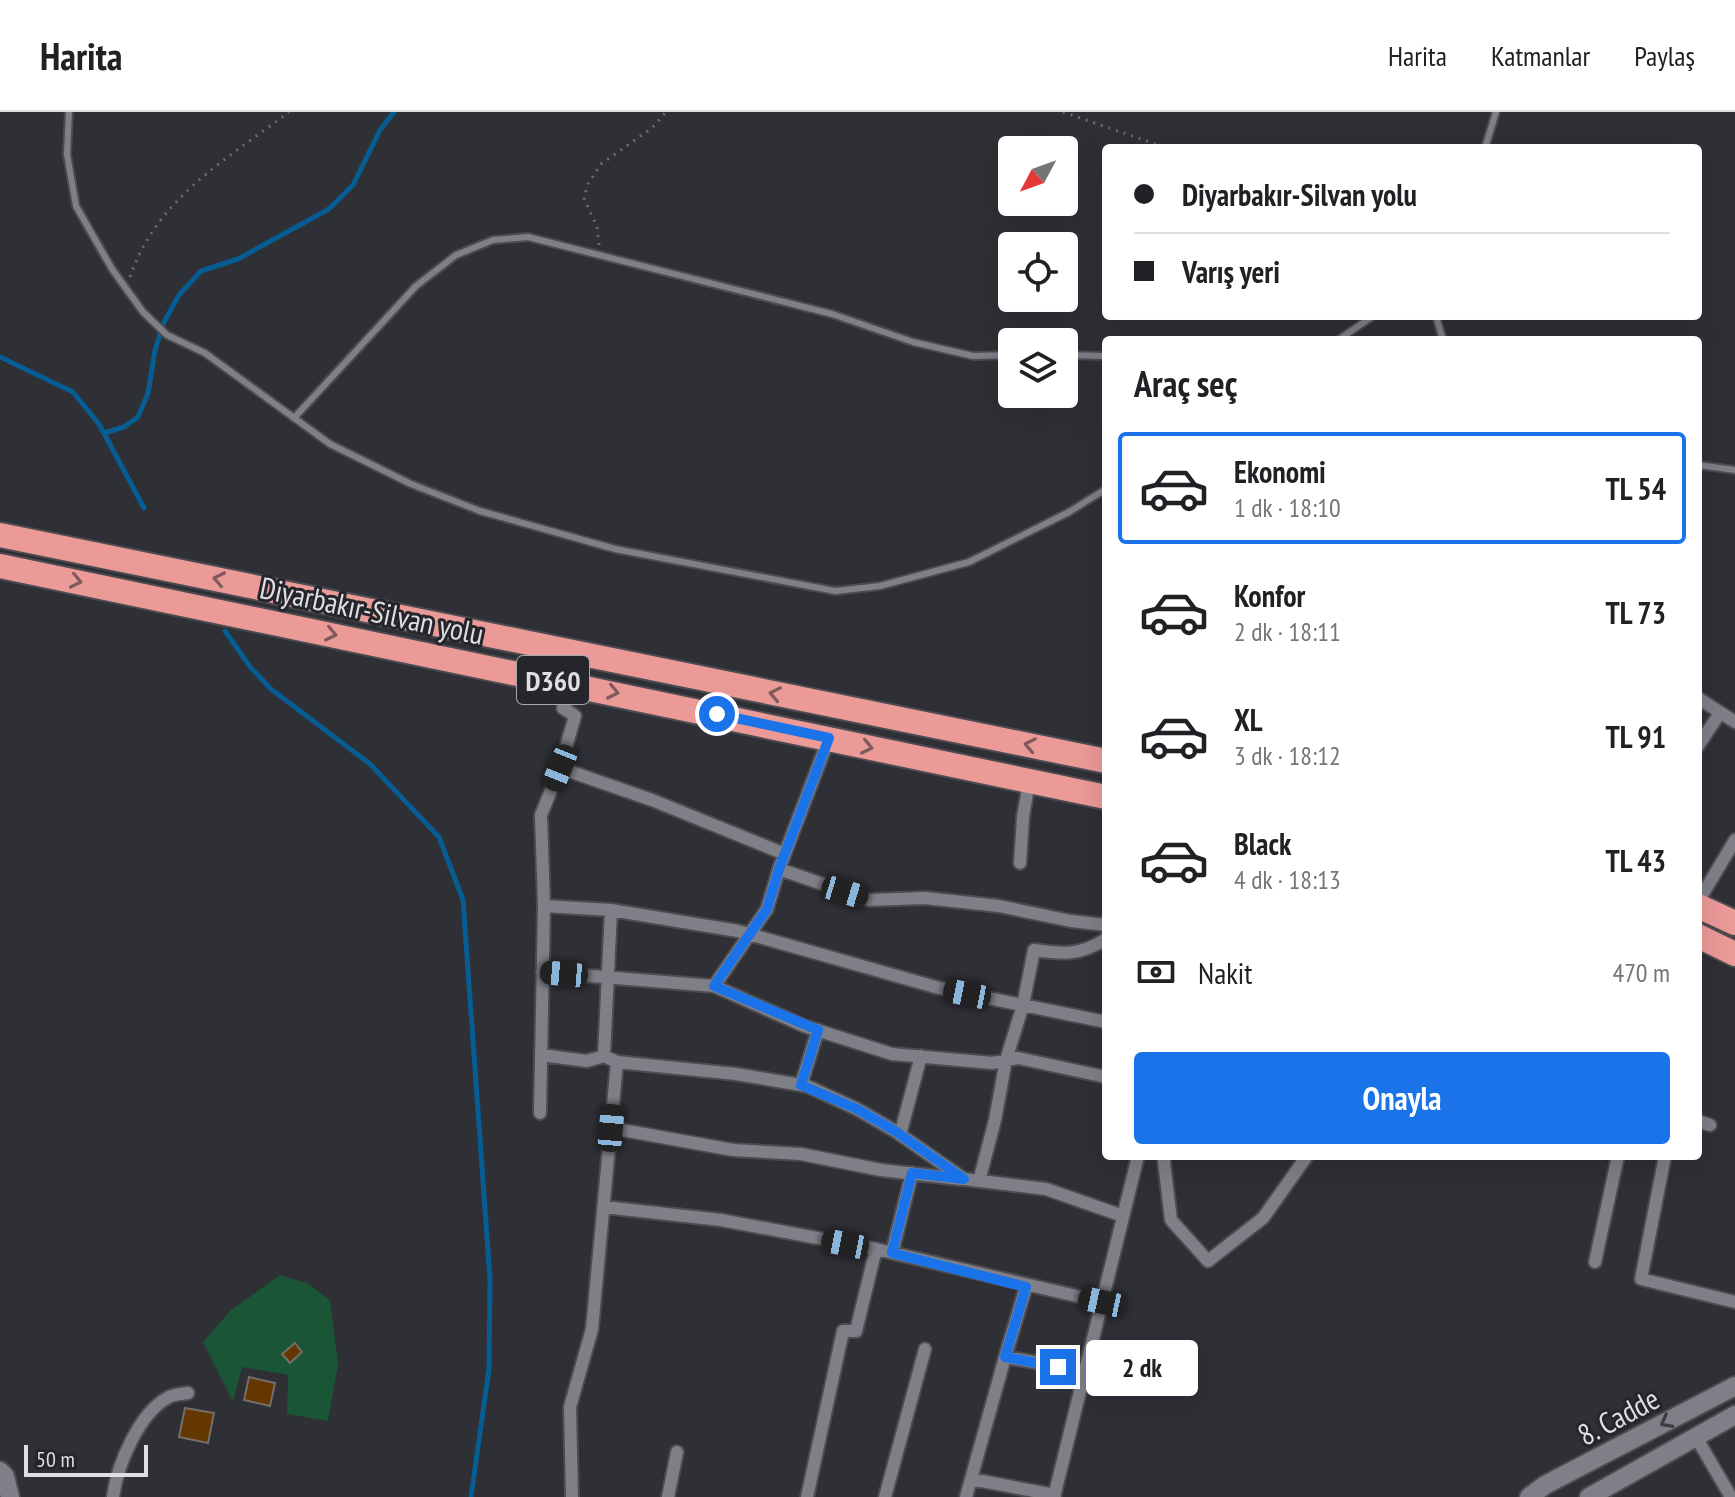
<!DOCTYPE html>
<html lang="tr">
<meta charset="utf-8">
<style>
:root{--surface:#fff;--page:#f2f2f2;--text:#202124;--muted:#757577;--line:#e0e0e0;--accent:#1a73e8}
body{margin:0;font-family:"PT Sans Narrow",sans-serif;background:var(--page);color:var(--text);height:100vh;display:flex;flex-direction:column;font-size:30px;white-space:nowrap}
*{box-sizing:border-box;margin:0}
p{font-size:26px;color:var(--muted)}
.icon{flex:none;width:44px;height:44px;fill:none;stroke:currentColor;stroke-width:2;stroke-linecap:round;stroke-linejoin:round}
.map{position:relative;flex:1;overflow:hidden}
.sheet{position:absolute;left:1102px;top:224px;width:600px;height:824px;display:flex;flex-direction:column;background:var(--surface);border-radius:8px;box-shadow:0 8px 32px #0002}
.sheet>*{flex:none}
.guide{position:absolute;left:1102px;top:32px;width:600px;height:176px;border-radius:8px;box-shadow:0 8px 32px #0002;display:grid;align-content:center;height:176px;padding:0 32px;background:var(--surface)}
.needle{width:52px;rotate:229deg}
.buttons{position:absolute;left:998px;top:24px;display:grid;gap:16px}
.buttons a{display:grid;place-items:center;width:80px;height:80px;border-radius:8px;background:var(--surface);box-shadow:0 8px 32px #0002;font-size:40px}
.scale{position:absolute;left:24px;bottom:20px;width:124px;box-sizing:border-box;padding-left:8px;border:4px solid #dedee3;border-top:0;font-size:22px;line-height:28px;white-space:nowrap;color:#dedee3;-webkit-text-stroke:6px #25252c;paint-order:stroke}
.end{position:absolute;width:36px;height:36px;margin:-18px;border:10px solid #1a73e8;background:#fff;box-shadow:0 0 0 4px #fff}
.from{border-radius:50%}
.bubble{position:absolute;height:56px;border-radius:8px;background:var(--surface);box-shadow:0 8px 32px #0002;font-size:26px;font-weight:800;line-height:56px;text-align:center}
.car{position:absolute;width:24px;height:48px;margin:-24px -12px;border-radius:10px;box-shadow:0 0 6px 2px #0007;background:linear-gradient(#222 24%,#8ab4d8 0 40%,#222 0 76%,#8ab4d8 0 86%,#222 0)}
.guide b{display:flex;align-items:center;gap:28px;height:76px;font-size:30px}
.guide b+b{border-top:2px solid var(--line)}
.guide i{width:20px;height:20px;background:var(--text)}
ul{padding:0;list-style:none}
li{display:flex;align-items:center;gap:24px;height:112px;margin:0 16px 12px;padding:0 16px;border:4px solid transparent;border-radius:8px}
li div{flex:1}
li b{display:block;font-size:30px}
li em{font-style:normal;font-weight:800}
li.current{border-color:var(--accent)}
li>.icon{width:72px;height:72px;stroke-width:1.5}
h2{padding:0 32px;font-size:36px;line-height:96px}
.pay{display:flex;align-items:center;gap:20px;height:88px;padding:0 32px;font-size:30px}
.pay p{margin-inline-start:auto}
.primary-button{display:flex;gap:16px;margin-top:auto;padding:16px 32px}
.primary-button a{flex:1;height:92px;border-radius:8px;background:var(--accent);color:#fff;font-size:32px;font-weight:800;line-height:92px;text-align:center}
header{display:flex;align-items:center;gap:48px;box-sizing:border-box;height:112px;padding:0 40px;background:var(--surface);border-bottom:2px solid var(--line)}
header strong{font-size:38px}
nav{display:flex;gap:44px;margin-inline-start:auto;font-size:28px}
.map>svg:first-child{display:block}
.green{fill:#1a5536}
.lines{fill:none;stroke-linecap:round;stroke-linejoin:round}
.stream{stroke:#075c91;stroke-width:5}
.building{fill:#643600;stroke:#756e68;stroke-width:2}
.lane-casing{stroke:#4b4b50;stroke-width:10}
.street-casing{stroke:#4b4b50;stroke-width:16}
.secondary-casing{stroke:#4b4b50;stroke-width:22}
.highway-casing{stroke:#4b4b50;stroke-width:28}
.path{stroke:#6a6a71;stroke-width:3;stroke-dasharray:2 6;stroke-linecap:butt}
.lane{stroke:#7f7f88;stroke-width:6}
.street{stroke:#7f7f88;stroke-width:12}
.secondary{stroke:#7f7f88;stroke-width:18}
.highway{stroke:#ec9a98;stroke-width:24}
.oneway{stroke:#7f5a5d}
.oneway2{stroke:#3c3c43}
.route{stroke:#1a73e8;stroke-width:10}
.labels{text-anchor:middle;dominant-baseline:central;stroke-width:6;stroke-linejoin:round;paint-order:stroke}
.shield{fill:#25252c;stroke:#a6a6ac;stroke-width:2}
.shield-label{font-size:28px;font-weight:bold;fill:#dedee3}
.street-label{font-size:30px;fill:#dedee3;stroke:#25252c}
</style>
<header>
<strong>Harita</strong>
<nav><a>Harita</a><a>Katmanlar</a><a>Paylaş</a></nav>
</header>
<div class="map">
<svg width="1735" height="1385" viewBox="0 0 1735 1385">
<rect width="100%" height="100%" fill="#2f2f36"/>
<path class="green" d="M280,1163L307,1171L330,1188L338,1252L328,1309L287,1302L288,1263L242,1255L233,1290L203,1230L231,1198Z"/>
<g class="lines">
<path class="stream" d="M0,245L73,280L99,312L144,396
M104,321L124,315L138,305L148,281L155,238L164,210L179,183L201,159L238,147L329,97L353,73L380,18L394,0
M225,519L251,556L271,577L370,652L439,725L463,788L490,1167L489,1257L471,1385"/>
</g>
<path class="building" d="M295,1231L302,1240L290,1251L282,1242Z
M249,1265L275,1271L270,1294L244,1288Z
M185,1296L214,1301L208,1331L179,1325Z"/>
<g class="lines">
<defs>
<path id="lane" d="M69,0L67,42L76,94L112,157L143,200L167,223L205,241L330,332L411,372L480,399L615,437L835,479L880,474L969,450L1069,400L1106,377
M1485,36L1496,0
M1436,204L1443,228
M1338,228L1373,204
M1064,243L1106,244
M294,306L416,174L456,143L493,128L528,125L832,202L913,230L973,244L1012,243
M1698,353L1735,358"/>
<path id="street" d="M1698,586L1735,610
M1698,634L1720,601
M560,656L652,688L785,742
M1020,751L1023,705L1029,670
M779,757L869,788L925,786L999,794L1071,809L1106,813
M1698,790L1735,728
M544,794L611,798L738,819L939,876L1106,910
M611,798L604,944L617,950L736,962L807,974L857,997L895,1019L964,1067L1046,1077L1123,1104
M542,860L714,874L804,914L892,942L992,951L1018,946L1106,965
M714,874L767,797L779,757L829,626
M541,943L587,949L604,944
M801,973L818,918
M540,1001L544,794L541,703L560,656L575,604L563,596L576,572
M1698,1009L1710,1013
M611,1016L733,1038L801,1042L881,1058L960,1067
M900,1023L921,944
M1165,1044L1164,1050L1171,1108L1208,1149L1263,1106L1307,1044
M1665,1044L1641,1167L1735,1190
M979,1069L995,1008L1006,948L1023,893L1034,838C1064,842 1079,844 1106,827
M604,1095L721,1108L876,1137L1102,1190
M892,1141L912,1061
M1595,1150L1618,1044
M1005,1245L1026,1175
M1696,1325L1731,1385
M971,1367L1055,1383
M113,1385C117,1354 139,1300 169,1285C174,1282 182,1282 188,1281
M572,1385L570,1295L592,1217L617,950
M668,1385L677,1340
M807,1385L843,1219H856L876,1137
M885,1385L925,1237
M966,1385L1005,1245L1085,1259
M1054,1385L1138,1044"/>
<path id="secondary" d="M0,1359L5,1364L10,1385
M1529,1385L1545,1373L1735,1274
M1589,1385L1735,1303"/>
<path id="highway" d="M0,423L1106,649
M0,454L1106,685
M1698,794L1735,811
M1698,824L1735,842"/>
</defs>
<use href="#lane" class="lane-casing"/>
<use href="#street" class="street-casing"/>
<use href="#secondary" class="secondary-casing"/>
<use href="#highway" class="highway-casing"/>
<path class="path" d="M1063,0L1167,36
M599,133L597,115L584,86L588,72L601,52L652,16L666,0
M130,165C156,87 227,47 289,0"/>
<use href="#lane" class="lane"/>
<use href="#street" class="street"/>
<use href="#secondary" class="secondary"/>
<use href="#highway" class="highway"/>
</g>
<defs><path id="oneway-chevron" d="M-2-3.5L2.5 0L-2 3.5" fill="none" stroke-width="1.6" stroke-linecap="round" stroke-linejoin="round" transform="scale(2)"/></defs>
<g class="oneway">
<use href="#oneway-chevron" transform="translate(219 467) rotate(-168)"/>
<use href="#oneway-chevron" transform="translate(76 469) rotate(12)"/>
<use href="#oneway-chevron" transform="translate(331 522) rotate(12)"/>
<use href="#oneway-chevron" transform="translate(613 580) rotate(12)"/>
<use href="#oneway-chevron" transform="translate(775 582) rotate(-169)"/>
<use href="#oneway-chevron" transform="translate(1030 633) rotate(-169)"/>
<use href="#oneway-chevron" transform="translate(867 635) rotate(12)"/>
</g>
<use class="oneway2" href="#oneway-chevron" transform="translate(1666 1310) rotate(152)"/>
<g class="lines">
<path class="route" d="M717,602L829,626L779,757L767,797L714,874L818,918L801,973L857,997L895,1019L964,1067L912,1061L892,1141L1026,1175L1005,1245L1058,1255"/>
</g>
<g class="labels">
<rect class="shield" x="517" y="544" width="72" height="48" rx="6"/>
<g class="shield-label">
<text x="553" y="568">D360</text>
</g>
<g class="street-label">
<text transform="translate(372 498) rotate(12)">Diyarbakır-Silvan yolu</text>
<text transform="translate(1618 1304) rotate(-28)">8. Cadde</text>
</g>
</g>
</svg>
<div class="buttons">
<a><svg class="needle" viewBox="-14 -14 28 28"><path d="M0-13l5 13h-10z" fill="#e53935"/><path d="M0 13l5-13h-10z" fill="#757577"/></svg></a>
<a><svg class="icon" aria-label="locate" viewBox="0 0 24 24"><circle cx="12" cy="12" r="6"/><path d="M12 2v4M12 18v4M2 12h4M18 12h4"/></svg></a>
<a><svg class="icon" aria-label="layers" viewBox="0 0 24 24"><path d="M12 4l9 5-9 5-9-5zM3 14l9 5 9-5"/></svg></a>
</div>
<div class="scale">50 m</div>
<i class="end from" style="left:717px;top:602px"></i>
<i class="end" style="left:1058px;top:1255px"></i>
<div class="bubble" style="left:1086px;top:1228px;width:112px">2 dk</div>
<i class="car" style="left:560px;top:656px;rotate:202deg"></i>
<i class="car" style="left:845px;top:780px;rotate:107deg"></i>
<i class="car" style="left:564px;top:862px;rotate:275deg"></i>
<i class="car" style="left:967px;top:882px;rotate:281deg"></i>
<i class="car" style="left:611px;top:1016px;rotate:5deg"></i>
<i class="car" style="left:845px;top:1132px;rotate:281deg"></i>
<i class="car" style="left:1102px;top:1190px;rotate:282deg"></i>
<div class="guide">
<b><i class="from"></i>Diyarbakır-Silvan yolu</b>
<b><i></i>Varış yeri</b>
</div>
<section class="sheet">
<h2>Araç seç</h2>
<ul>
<li class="current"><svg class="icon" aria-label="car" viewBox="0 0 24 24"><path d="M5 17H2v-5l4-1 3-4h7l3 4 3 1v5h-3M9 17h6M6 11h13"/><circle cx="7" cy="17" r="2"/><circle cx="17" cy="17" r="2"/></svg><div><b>Ekonomi</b><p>1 dk · 18:10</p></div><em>TL 54</em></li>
<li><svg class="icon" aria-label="car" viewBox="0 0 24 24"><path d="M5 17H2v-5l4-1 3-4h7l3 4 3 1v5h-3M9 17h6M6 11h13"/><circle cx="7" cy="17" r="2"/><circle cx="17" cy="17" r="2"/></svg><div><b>Konfor</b><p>2 dk · 18:11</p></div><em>TL 73</em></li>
<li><svg class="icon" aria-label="car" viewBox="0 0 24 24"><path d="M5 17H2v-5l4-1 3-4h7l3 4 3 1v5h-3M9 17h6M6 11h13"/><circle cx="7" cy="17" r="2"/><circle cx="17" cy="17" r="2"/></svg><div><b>XL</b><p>3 dk · 18:12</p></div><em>TL 91</em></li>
<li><svg class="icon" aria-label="car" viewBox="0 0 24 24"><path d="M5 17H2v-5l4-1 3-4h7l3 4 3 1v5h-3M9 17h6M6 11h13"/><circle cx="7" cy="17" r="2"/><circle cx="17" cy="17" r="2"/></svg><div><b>Black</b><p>4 dk · 18:13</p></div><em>TL 43</em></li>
</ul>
<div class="pay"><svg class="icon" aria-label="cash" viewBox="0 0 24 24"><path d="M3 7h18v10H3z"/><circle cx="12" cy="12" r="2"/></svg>Nakit<p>470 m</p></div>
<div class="primary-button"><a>Onayla</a></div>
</section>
</div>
